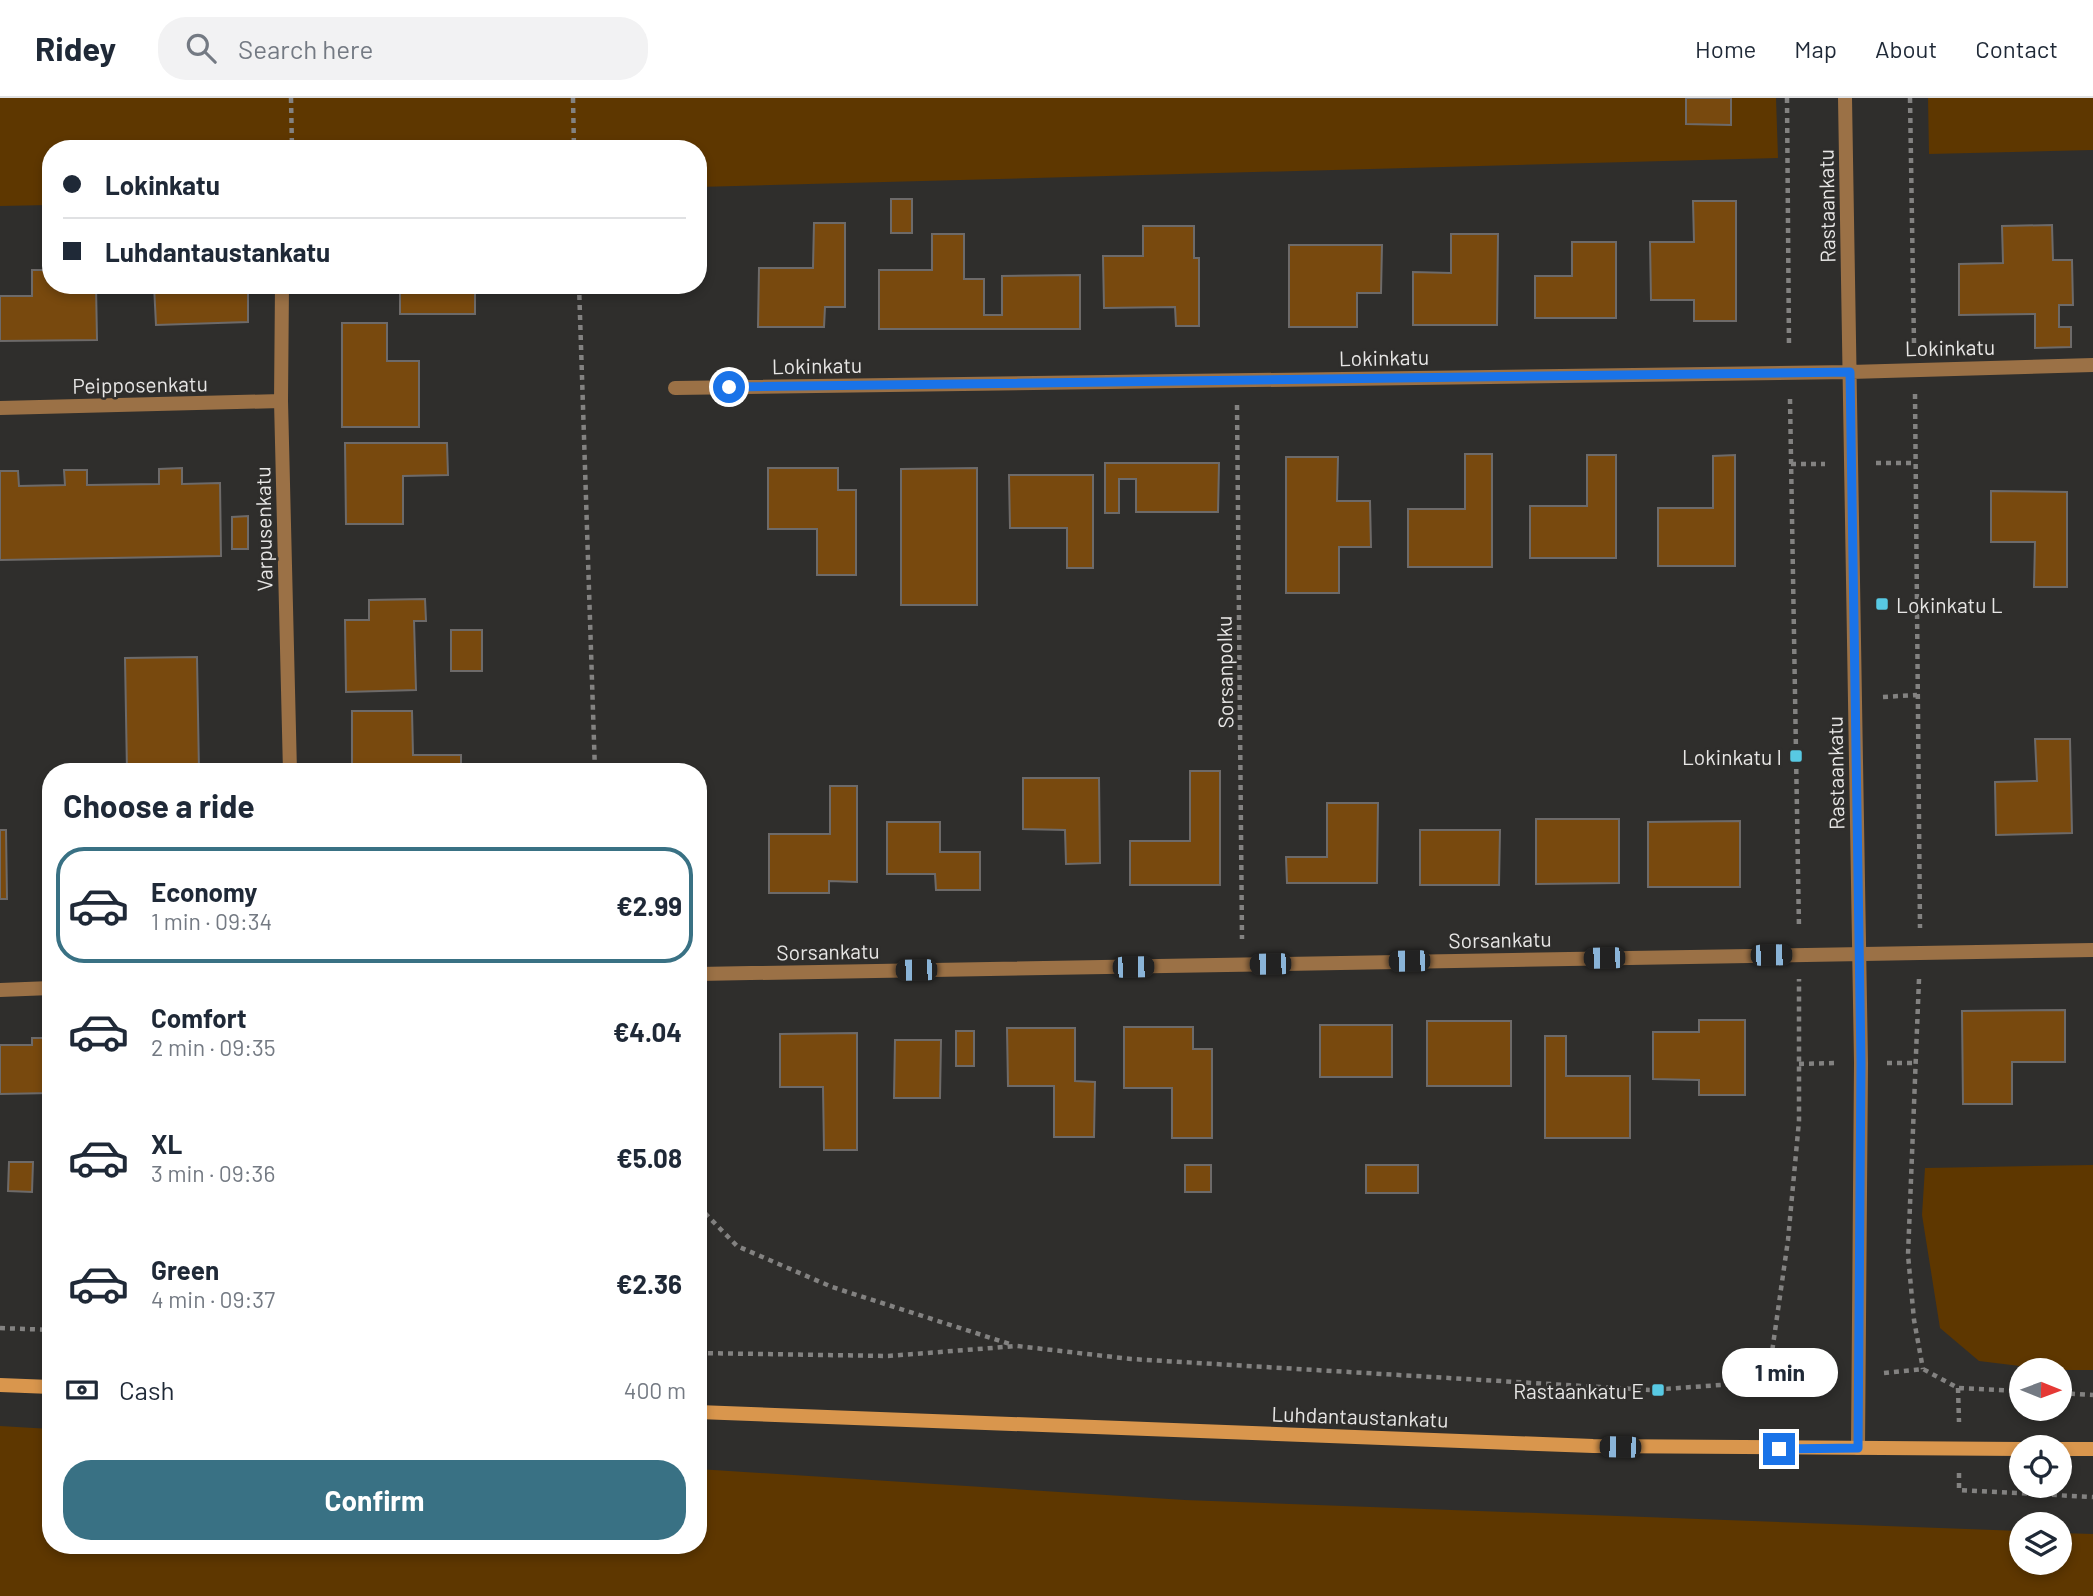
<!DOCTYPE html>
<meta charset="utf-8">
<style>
:root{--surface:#fff;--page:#f2f2f3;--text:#1f2937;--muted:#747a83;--line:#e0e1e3;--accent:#397184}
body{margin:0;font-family:Barlow,sans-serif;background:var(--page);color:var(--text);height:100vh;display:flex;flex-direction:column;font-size:26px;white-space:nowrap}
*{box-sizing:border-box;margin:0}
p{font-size:23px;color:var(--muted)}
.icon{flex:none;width:38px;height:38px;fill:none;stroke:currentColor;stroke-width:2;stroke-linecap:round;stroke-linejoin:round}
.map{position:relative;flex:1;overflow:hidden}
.side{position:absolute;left:42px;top:665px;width:665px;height:791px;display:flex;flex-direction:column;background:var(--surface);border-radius:28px;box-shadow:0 4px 10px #0003}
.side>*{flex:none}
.top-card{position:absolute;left:42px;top:42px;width:665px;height:154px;border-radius:28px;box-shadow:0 4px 10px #0003;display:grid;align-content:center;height:154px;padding:0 21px;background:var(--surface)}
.needle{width:46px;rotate:91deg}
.tools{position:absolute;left:2009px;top:1260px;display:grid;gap:14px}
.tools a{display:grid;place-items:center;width:63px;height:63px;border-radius:50%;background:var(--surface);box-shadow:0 4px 10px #0003;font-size:35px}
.end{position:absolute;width:32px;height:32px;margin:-16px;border:9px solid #1a73e8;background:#fff;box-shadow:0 0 0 4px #fff}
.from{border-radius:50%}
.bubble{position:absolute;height:49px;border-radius:24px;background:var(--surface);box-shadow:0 4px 10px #0003;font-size:23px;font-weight:700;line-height:49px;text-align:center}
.car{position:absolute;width:21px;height:42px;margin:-21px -10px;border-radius:9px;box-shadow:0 0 5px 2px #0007;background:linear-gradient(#222 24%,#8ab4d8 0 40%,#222 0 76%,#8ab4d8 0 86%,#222 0)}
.top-card b{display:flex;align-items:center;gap:24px;height:66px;font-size:26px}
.top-card b+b{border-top:2px solid var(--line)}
.top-card i{width:18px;height:18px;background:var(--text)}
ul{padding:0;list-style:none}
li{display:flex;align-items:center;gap:21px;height:116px;margin:0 14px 10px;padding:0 7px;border:4px solid transparent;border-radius:28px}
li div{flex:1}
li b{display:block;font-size:26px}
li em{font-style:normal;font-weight:700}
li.selected{border-color:var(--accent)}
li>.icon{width:63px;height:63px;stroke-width:1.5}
h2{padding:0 21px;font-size:32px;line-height:84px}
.pay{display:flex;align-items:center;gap:18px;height:77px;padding:0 21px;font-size:26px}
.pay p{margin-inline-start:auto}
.primary-button{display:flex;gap:14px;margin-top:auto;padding:14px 21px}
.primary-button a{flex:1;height:80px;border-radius:28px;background:var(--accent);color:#fff;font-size:28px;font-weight:700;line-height:80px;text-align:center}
header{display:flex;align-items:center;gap:42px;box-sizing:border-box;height:98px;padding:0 35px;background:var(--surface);border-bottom:2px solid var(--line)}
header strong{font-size:33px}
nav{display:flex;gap:38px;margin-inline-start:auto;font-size:24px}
.search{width:490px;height:63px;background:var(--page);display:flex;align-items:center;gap:18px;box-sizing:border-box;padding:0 24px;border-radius:28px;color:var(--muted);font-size:26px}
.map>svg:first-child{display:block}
.green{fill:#5e3700}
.building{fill:#78490e;stroke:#6d6a69;stroke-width:2}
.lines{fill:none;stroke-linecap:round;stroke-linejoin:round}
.path{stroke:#838281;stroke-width:4.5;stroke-dasharray:5 5;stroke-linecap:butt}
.street{stroke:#9b7146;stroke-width:14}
.secondary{stroke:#d9964d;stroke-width:14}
.route{stroke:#1a73e8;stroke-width:9}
.poi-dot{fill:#58c9e3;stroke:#2f2e2c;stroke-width:2.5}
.labels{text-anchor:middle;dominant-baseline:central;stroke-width:5;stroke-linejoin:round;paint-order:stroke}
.street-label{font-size:21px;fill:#e7e6e5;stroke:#2f2e2c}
.poi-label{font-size:21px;fill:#e7e6e5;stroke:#2f2e2c;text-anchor:end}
</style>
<header>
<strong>Ridey</strong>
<div class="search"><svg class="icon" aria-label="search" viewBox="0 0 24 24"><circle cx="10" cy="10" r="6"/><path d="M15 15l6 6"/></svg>Search here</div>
<nav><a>Home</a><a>Map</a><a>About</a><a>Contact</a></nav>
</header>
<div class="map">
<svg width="2093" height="1498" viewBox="0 0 2093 1498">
<rect width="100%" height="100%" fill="#2f2e2c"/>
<path class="green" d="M0,0H1776L1778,60L698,89V51H51V107L0,108Z
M1928,0H2093V52L1929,56Z
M2093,1067V1272H2052L1979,1263L1940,1230L1922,1117L1925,1070Z
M0,1328L51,1331V1447H698V1371L1185,1402L2021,1433V1465H2060V1435L2093,1436V1498H0Z"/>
<path class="building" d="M1686,0H1731V27L1686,26Z
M891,101H912V135H891Z
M1693,103H1736V223H1694V202H1651L1650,144H1694Z
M814,125H845V209H825L824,229H758L759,170H813Z
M2052,127L2053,162H2072L2073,207H2059V229H2071V249L2035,250V216L1959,217V166L2003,165L2002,128Z
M1143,128H1194V160H1199V228H1176L1175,209L1104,210L1103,158H1143Z
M932,136H964V181H984V217H1002V178L1080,177V231H879V172H932Z
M1451,136H1498L1497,227H1413V174L1451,175Z
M1572,144H1616V220H1535V178H1572Z
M1289,147H1382L1381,195H1357V229H1289Z
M32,172H51V187H96L97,242L0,243V198H32Z
M154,187H248V224L156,227Z
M400,187H475V216H400Z
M342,225H387V263H419V329H342Z
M345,345H447L448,377L403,378V426H346Z
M1465,356H1492V469H1408V411H1465Z
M1587,357H1616V460H1530V408H1587Z
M1735,357V468H1658V410H1713V358Z
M1286,359H1338L1337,403H1370L1371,449H1339V495H1286Z
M1105,365H1219L1218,414H1136V381H1119V415H1105Z
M182,370V386L220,385L221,458L0,462V373H18L19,388L65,387L64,372H87V387L159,386V371Z
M768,370H838V392H856V477H817V431H768Z
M977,370V507H901V371Z
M1009,377H1093V470H1067V430H1010Z
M1991,393L2067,394V489H2034L2035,444H1991Z
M248,418V451H232V419Z
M425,501L426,523H414L416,592L346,594L345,522H369V502Z
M451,532H482V573H451Z
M197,559L199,674H127L125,560Z
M352,613H412L413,657H461V674H352Z
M2035,641H2070L2072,735L1996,737L1995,684L2037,683Z
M1190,673H1220V787H1130V743H1190Z
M1023,680H1099L1100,765L1066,766L1065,732L1023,731Z
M830,688H857V784L829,783V795H769V736H830Z
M1327,705H1378L1377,785H1287L1286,759H1327Z
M1536,721H1619V785L1536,786Z
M1740,723V789H1648V724Z
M887,724H940V754H980V792H936L935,776H887Z
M0,732H6L7,801H0Z
M1420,732H1500L1499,787H1420Z
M2065,912V964H2012V1006H1963L1962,913Z
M1699,922H1745V997H1699V982L1653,981V934H1699Z
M1427,923H1511V988H1427Z
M1320,927H1392V979H1320Z
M1124,929H1193V951H1212V1040H1172V990H1124Z
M1007,930H1075V983L1095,984L1094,1039H1054V988H1008Z
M956,933H974V968H956Z
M857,935V1052H824L823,989H780V936Z
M1545,938H1566V978H1630V1040H1545Z
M32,940H51V995L0,996V947H32Z
M895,942H941L940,1000H894Z
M9,1064H33L32,1094L8,1093Z
M1185,1067H1211V1094H1185Z
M1366,1067H1418V1095H1366Z"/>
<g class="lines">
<path class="path" d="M291,0L292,51
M573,0L574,51
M1787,0L1789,250
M1910,0L1914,246
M579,187L595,674
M1915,296L1920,830
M1790,301L1799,831
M1237,307L1242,841
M1876,365H1915
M1791,366H1825
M1883,599L1917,597
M1919,881L1908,1157L1914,1222L1923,1271
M1887,965H1916
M1799,966L1837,965
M698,1108L737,1148L832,1189L1013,1247
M0,1230L51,1232
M698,1255L888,1258L1017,1248L1131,1261L1650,1292L1834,1279
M1884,1275L1923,1271L1958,1290L2021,1293
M1752,1286L1772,1254L1788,1142L1799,1023V881
M1958,1290L1959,1324
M2060,1295L2093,1297
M1959,1375V1392L2093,1399"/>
<path class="street" d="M1845,0L1861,965L1858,1350
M282,187L281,303L290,674
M675,290L1850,274L2093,267
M0,310L281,303
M698,876L2093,852
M0,892L51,890"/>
<path class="secondary" d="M0,1287L51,1289
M698,1314L1593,1348L2021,1351
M2060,1351H2093"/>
</g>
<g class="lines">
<path class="route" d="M729,289L1850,274L1861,965L1858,1350L1779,1351"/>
</g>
<g class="poi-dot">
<rect x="1875" y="499" width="14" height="14" rx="3.5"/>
<rect x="1789" y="651" width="14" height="14" rx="3.5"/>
<rect x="1651" y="1285" width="14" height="14" rx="3.5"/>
</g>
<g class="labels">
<g class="street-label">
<text transform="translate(1826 108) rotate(-91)">Rastaankatu</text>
<text transform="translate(1950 249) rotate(-1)">Lokinkatu</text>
<text transform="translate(1384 259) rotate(-1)">Lokinkatu</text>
<text transform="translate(817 267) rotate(-1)">Lokinkatu</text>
<text transform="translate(140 286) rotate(-1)">Peipposenkatu</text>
<text transform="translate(263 431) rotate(-91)">Varpusenkatu</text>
<text transform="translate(1224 574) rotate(-91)">Sorsanpolku</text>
<text transform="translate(1835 675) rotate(-91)">Rastaankatu</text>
<text transform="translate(1500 841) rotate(-1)">Sorsankatu</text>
<text transform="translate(828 853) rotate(-1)">Sorsankatu</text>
<text transform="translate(1360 1318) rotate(2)">Luhdantaustankatu</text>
</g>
<g class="poi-label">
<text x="1896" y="506" text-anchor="start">Lokinkatu L</text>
<text x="1782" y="658">Lokinkatu I</text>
<text x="1644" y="1292">Rastaankatu E</text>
</g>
</g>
</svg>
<div class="tools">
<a><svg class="needle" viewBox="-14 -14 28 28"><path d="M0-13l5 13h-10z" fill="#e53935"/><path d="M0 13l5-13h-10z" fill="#747a83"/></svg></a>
<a><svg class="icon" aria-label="locate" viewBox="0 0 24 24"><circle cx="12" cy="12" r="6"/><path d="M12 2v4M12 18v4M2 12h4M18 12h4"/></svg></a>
<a><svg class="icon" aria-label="layers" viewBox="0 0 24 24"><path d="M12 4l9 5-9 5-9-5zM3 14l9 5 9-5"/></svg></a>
</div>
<i class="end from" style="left:729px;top:289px"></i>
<i class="end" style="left:1779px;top:1351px"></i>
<div class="bubble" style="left:1722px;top:1250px;width:116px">1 min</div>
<i class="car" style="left:1771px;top:857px;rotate:89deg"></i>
<i class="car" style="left:1604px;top:860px;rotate:269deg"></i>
<i class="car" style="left:1409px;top:863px;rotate:269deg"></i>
<i class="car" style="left:1270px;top:866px;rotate:269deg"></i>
<i class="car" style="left:1133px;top:869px;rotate:89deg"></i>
<i class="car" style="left:916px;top:872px;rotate:269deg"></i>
<i class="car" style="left:1620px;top:1349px;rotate:271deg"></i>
<div class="top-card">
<b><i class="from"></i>Lokinkatu</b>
<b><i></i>Luhdantaustankatu</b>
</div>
<section class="side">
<h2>Choose a ride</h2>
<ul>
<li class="selected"><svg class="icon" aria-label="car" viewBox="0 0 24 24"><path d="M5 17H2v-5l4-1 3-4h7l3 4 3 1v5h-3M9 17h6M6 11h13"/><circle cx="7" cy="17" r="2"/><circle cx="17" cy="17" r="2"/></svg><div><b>Economy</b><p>1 min · 09:34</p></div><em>€2.99</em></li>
<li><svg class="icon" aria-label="car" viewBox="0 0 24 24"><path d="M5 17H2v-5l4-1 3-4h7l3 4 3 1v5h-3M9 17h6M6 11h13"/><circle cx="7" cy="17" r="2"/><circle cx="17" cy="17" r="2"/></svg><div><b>Comfort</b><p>2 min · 09:35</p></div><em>€4.04</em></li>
<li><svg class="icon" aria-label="car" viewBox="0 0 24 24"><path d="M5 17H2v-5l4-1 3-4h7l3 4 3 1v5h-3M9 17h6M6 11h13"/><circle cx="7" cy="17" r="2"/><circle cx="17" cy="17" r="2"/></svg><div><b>XL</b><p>3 min · 09:36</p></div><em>€5.08</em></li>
<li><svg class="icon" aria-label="car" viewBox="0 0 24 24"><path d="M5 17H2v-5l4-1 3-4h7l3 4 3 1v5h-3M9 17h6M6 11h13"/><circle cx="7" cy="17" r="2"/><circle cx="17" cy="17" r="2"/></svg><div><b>Green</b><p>4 min · 09:37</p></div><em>€2.36</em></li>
</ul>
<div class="pay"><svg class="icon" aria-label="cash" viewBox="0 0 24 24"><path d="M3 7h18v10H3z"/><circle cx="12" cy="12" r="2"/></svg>Cash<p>400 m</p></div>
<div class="primary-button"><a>Confirm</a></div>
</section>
</div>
